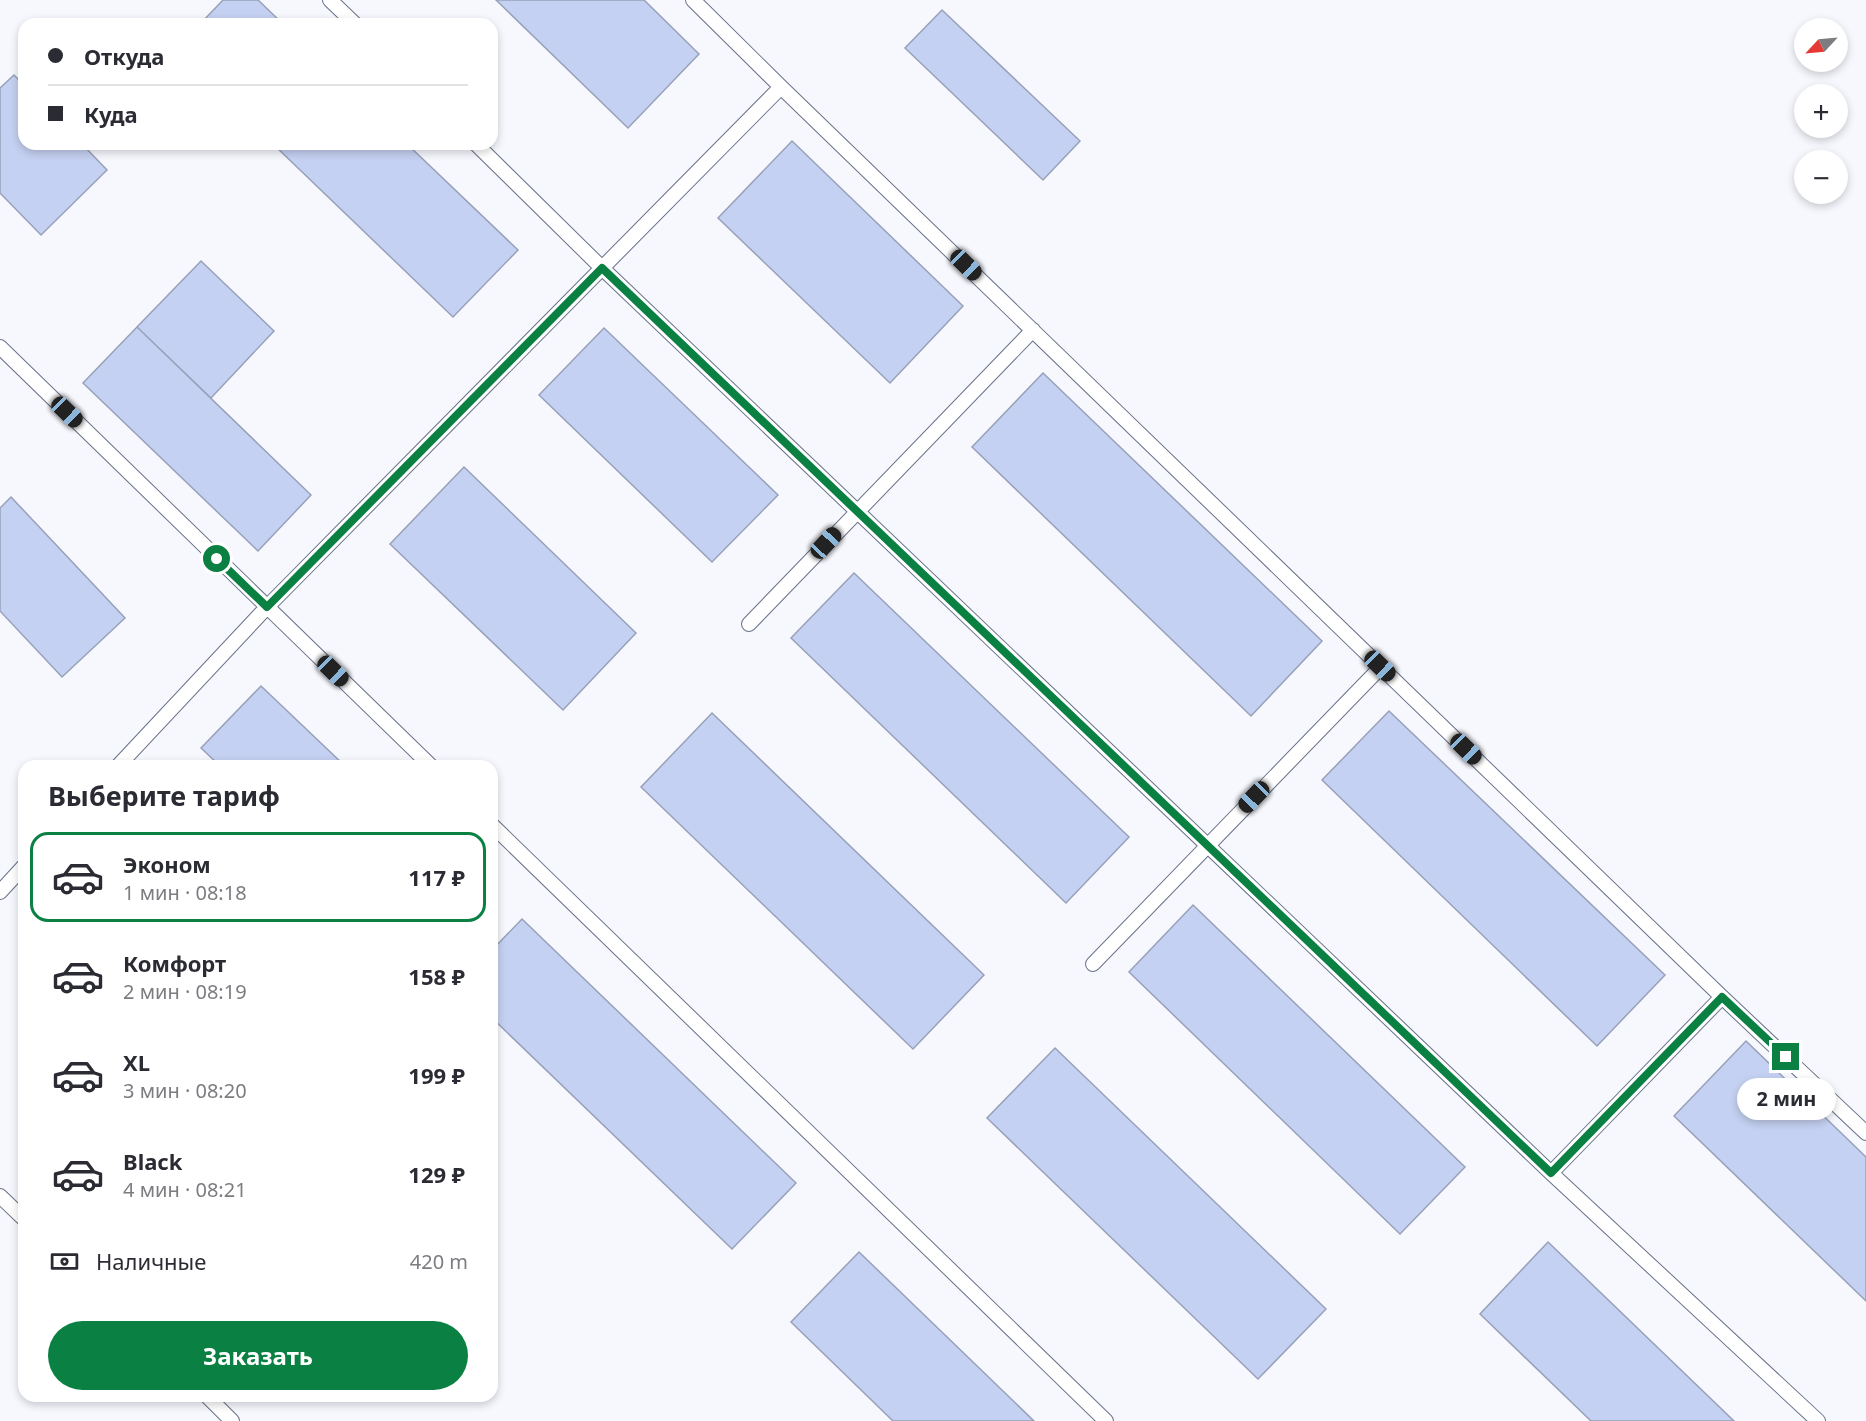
<!DOCTYPE html>
<html lang="ru">
<meta charset="utf-8">
<style>
:root{--surface:#fff;--page:#f2f2f3;--text:#2b2b33;--muted:#7c7c81;--line:#e1e1e2;--accent:#0b8043}
body{margin:0;font-family:"Noto Sans",sans-serif;background:var(--page);color:var(--text);height:100vh;display:flex;flex-direction:column;font-size:22px;white-space:nowrap}
*{box-sizing:border-box;margin:0}
p{font-size:20px;color:var(--muted)}
.icon{flex:none;width:33px;height:33px;fill:none;stroke:currentColor;stroke-width:2;stroke-linecap:round;stroke-linejoin:round}
.map{position:relative;flex:1;overflow:hidden}
.panel{position:absolute;left:18px;top:760px;width:480px;height:642px;display:flex;flex-direction:column;background:var(--surface);border-radius:18px;box-shadow:0 3px 9px #0003}
.panel>*{flex:none}
.guide{position:absolute;left:18px;top:18px;width:480px;height:132px;border-radius:18px;box-shadow:0 3px 9px #0003;display:grid;align-content:center;height:132px;padding:0 30px;background:var(--surface)}
.needle{width:39px;rotate:244deg}
.controls{position:absolute;left:1794px;top:18px;display:grid;gap:12px}
.controls a{display:grid;place-items:center;width:54px;height:54px;border-radius:50%;background:var(--surface);box-shadow:0 3px 9px #0003;font-size:30px}
.end{position:absolute;width:27px;height:27px;margin:-14px;border:8px solid #0b8043;background:#fff;box-shadow:0 0 0 3px #fff}
.from{border-radius:50%}
.bubble{position:absolute;height:42px;border-radius:21px;background:var(--surface);box-shadow:0 3px 9px #0003;font-size:20px;font-weight:700;line-height:42px;text-align:center}
.car{position:absolute;width:18px;height:36px;margin:-18px -9px;border-radius:8px;box-shadow:0 0 4px 2px #0007;background:linear-gradient(#222 24%,#8ab4d8 0 40%,#222 0 76%,#8ab4d8 0 86%,#222 0)}
.guide b{display:flex;align-items:center;gap:21px;height:57px;font-size:22px}
.guide b+b{border-top:2px solid var(--line)}
.guide i{width:15px;height:15px;background:var(--text)}
ul{padding:0;list-style:none}
li{display:flex;align-items:center;gap:18px;height:90px;margin:0 12px 9px;padding:0 18px;border:3px solid transparent;border-radius:18px}
li div{flex:1}
li b{display:block;font-size:22px}
li em{font-style:normal;font-weight:700}
li.active{border-color:var(--accent)}
li>.icon{width:54px;height:54px;stroke-width:1.5}
h2{padding:0 30px;font-size:27px;line-height:72px}
.pay{display:flex;align-items:center;gap:15px;height:66px;padding:0 30px;font-size:22px}
.pay p{margin-inline-start:auto}
.cta{display:flex;gap:12px;margin-top:auto;padding:12px 30px}
.cta a{flex:1;height:69px;border-radius:36px;background:var(--accent);color:#fff;font-size:24px;font-weight:700;line-height:69px;text-align:center}
.map>svg:first-child{display:block}
.building{fill:#c5d1f2;stroke:#98a1b9;stroke-width:1.5}
.lines{fill:none;stroke-linecap:round;stroke-linejoin:round}
.service-casing{stroke:#687187;stroke-width:16}
.service{stroke:#fff;stroke-width:14}
.route{stroke:#0b8043;stroke-width:8}
</style>
<div class="map">
<svg width="1866" height="1421" viewBox="0 0 1866 1421">
<rect width="100%" height="100%" fill="#f6f8fe"/>
<path class="building" d="M223,0H258L283,24H200Z
M496,0H644L699,54L628,128Z
M942,10L1080,141L1043,180L905,48Z
M14,75L24,85V144H82L107,170L41,235L0,193V88Z
M792,141L963,306L890,383L718,218Z
M273,144H407L518,250L453,317Z
M201,261L274,331L211,398L137,327Z
M137,327L311,495L258,551L83,383Z
M604,328L778,495L712,562L539,395Z
M1043,373L1322,641L1251,716L972,447Z
M464,467L636,633L563,710L390,544Z
M11,497L125,618L62,677L0,611V508Z
M854,573L1129,837L1066,903L791,638Z
M261,686L345,766H220L201,748Z
M1389,711L1665,975L1597,1046L1322,780Z
M712,713L984,975L913,1049L641,787Z
M1193,905L1465,1167L1400,1234L1129,972Z
M522,919L796,1183L732,1249L492,1018V950Z
M1746,1041L1866,1157V1301L1674,1116Z
M1055,1048L1326,1309L1258,1379L987,1118Z
M1548,1242L1734,1421H1591L1480,1314Z
M859,1252L1034,1421H893L791,1322Z"/>
<g class="lines">
<defs>
<path id="service" d="M330,0L355,24
M693,0L781,87L1722,997L1866,1133
M476,144L602,268L1551,1173L1818,1421
M0,347L431,766
M749,624L1033,330
M118,766L267,607L781,87
M492,825L1106,1421
M0,892L24,866
M1093,964L1381,667
M1551,1173L1722,997
M0,1196L24,1219
M207,1396L232,1421"/>
</defs>
<use href="#service" class="service-casing"/>
<use href="#service" class="service"/>
</g>
<g class="lines">
<path class="route" d="M217,559L267,607L602,268L1551,1173L1722,997L1786,1057"/>
</g>
</svg>
<div class="controls">
<a><svg class="needle" viewBox="-14 -14 28 28"><path d="M0-13l5 13h-10z" fill="#e53935"/><path d="M0 13l5-13h-10z" fill="#7c7c81"/></svg></a>
<a>+</a>
<a>−</a>
</div>
<i class="end from" style="left:217px;top:559px"></i>
<i class="end" style="left:1786px;top:1057px"></i>
<div class="bubble" style="left:1737px;top:1078px;width:99px">2 мин</div>
<i class="car" style="left:966px;top:265px;rotate:134deg"></i>
<i class="car" style="left:67px;top:412px;rotate:134deg"></i>
<i class="car" style="left:826px;top:543px;rotate:43deg"></i>
<i class="car" style="left:1380px;top:666px;rotate:134deg"></i>
<i class="car" style="left:333px;top:671px;rotate:134deg"></i>
<i class="car" style="left:1466px;top:749px;rotate:134deg"></i>
<i class="car" style="left:1254px;top:797px;rotate:224deg"></i>
<div class="guide">
<b><i class="from"></i>Откуда</b>
<b><i></i>Куда</b>
</div>
<section class="panel">
<h2>Выберите тариф</h2>
<ul>
<li class="active"><svg class="icon" aria-label="car" viewBox="0 0 24 24"><path d="M5 17H2v-5l4-1 3-4h7l3 4 3 1v5h-3M9 17h6M6 11h13"/><circle cx="7" cy="17" r="2"/><circle cx="17" cy="17" r="2"/></svg><div><b>Эконом</b><p>1 мин · 08:18</p></div><em>117 ₽</em></li>
<li><svg class="icon" aria-label="car" viewBox="0 0 24 24"><path d="M5 17H2v-5l4-1 3-4h7l3 4 3 1v5h-3M9 17h6M6 11h13"/><circle cx="7" cy="17" r="2"/><circle cx="17" cy="17" r="2"/></svg><div><b>Комфорт</b><p>2 мин · 08:19</p></div><em>158 ₽</em></li>
<li><svg class="icon" aria-label="car" viewBox="0 0 24 24"><path d="M5 17H2v-5l4-1 3-4h7l3 4 3 1v5h-3M9 17h6M6 11h13"/><circle cx="7" cy="17" r="2"/><circle cx="17" cy="17" r="2"/></svg><div><b>XL</b><p>3 мин · 08:20</p></div><em>199 ₽</em></li>
<li><svg class="icon" aria-label="car" viewBox="0 0 24 24"><path d="M5 17H2v-5l4-1 3-4h7l3 4 3 1v5h-3M9 17h6M6 11h13"/><circle cx="7" cy="17" r="2"/><circle cx="17" cy="17" r="2"/></svg><div><b>Black</b><p>4 мин · 08:21</p></div><em>129 ₽</em></li>
</ul>
<div class="pay"><svg class="icon" aria-label="cash" viewBox="0 0 24 24"><path d="M3 7h18v10H3z"/><circle cx="12" cy="12" r="2"/></svg>Наличные<p>420 m</p></div>
<div class="cta"><a>Заказать</a></div>
</section>
</div>
